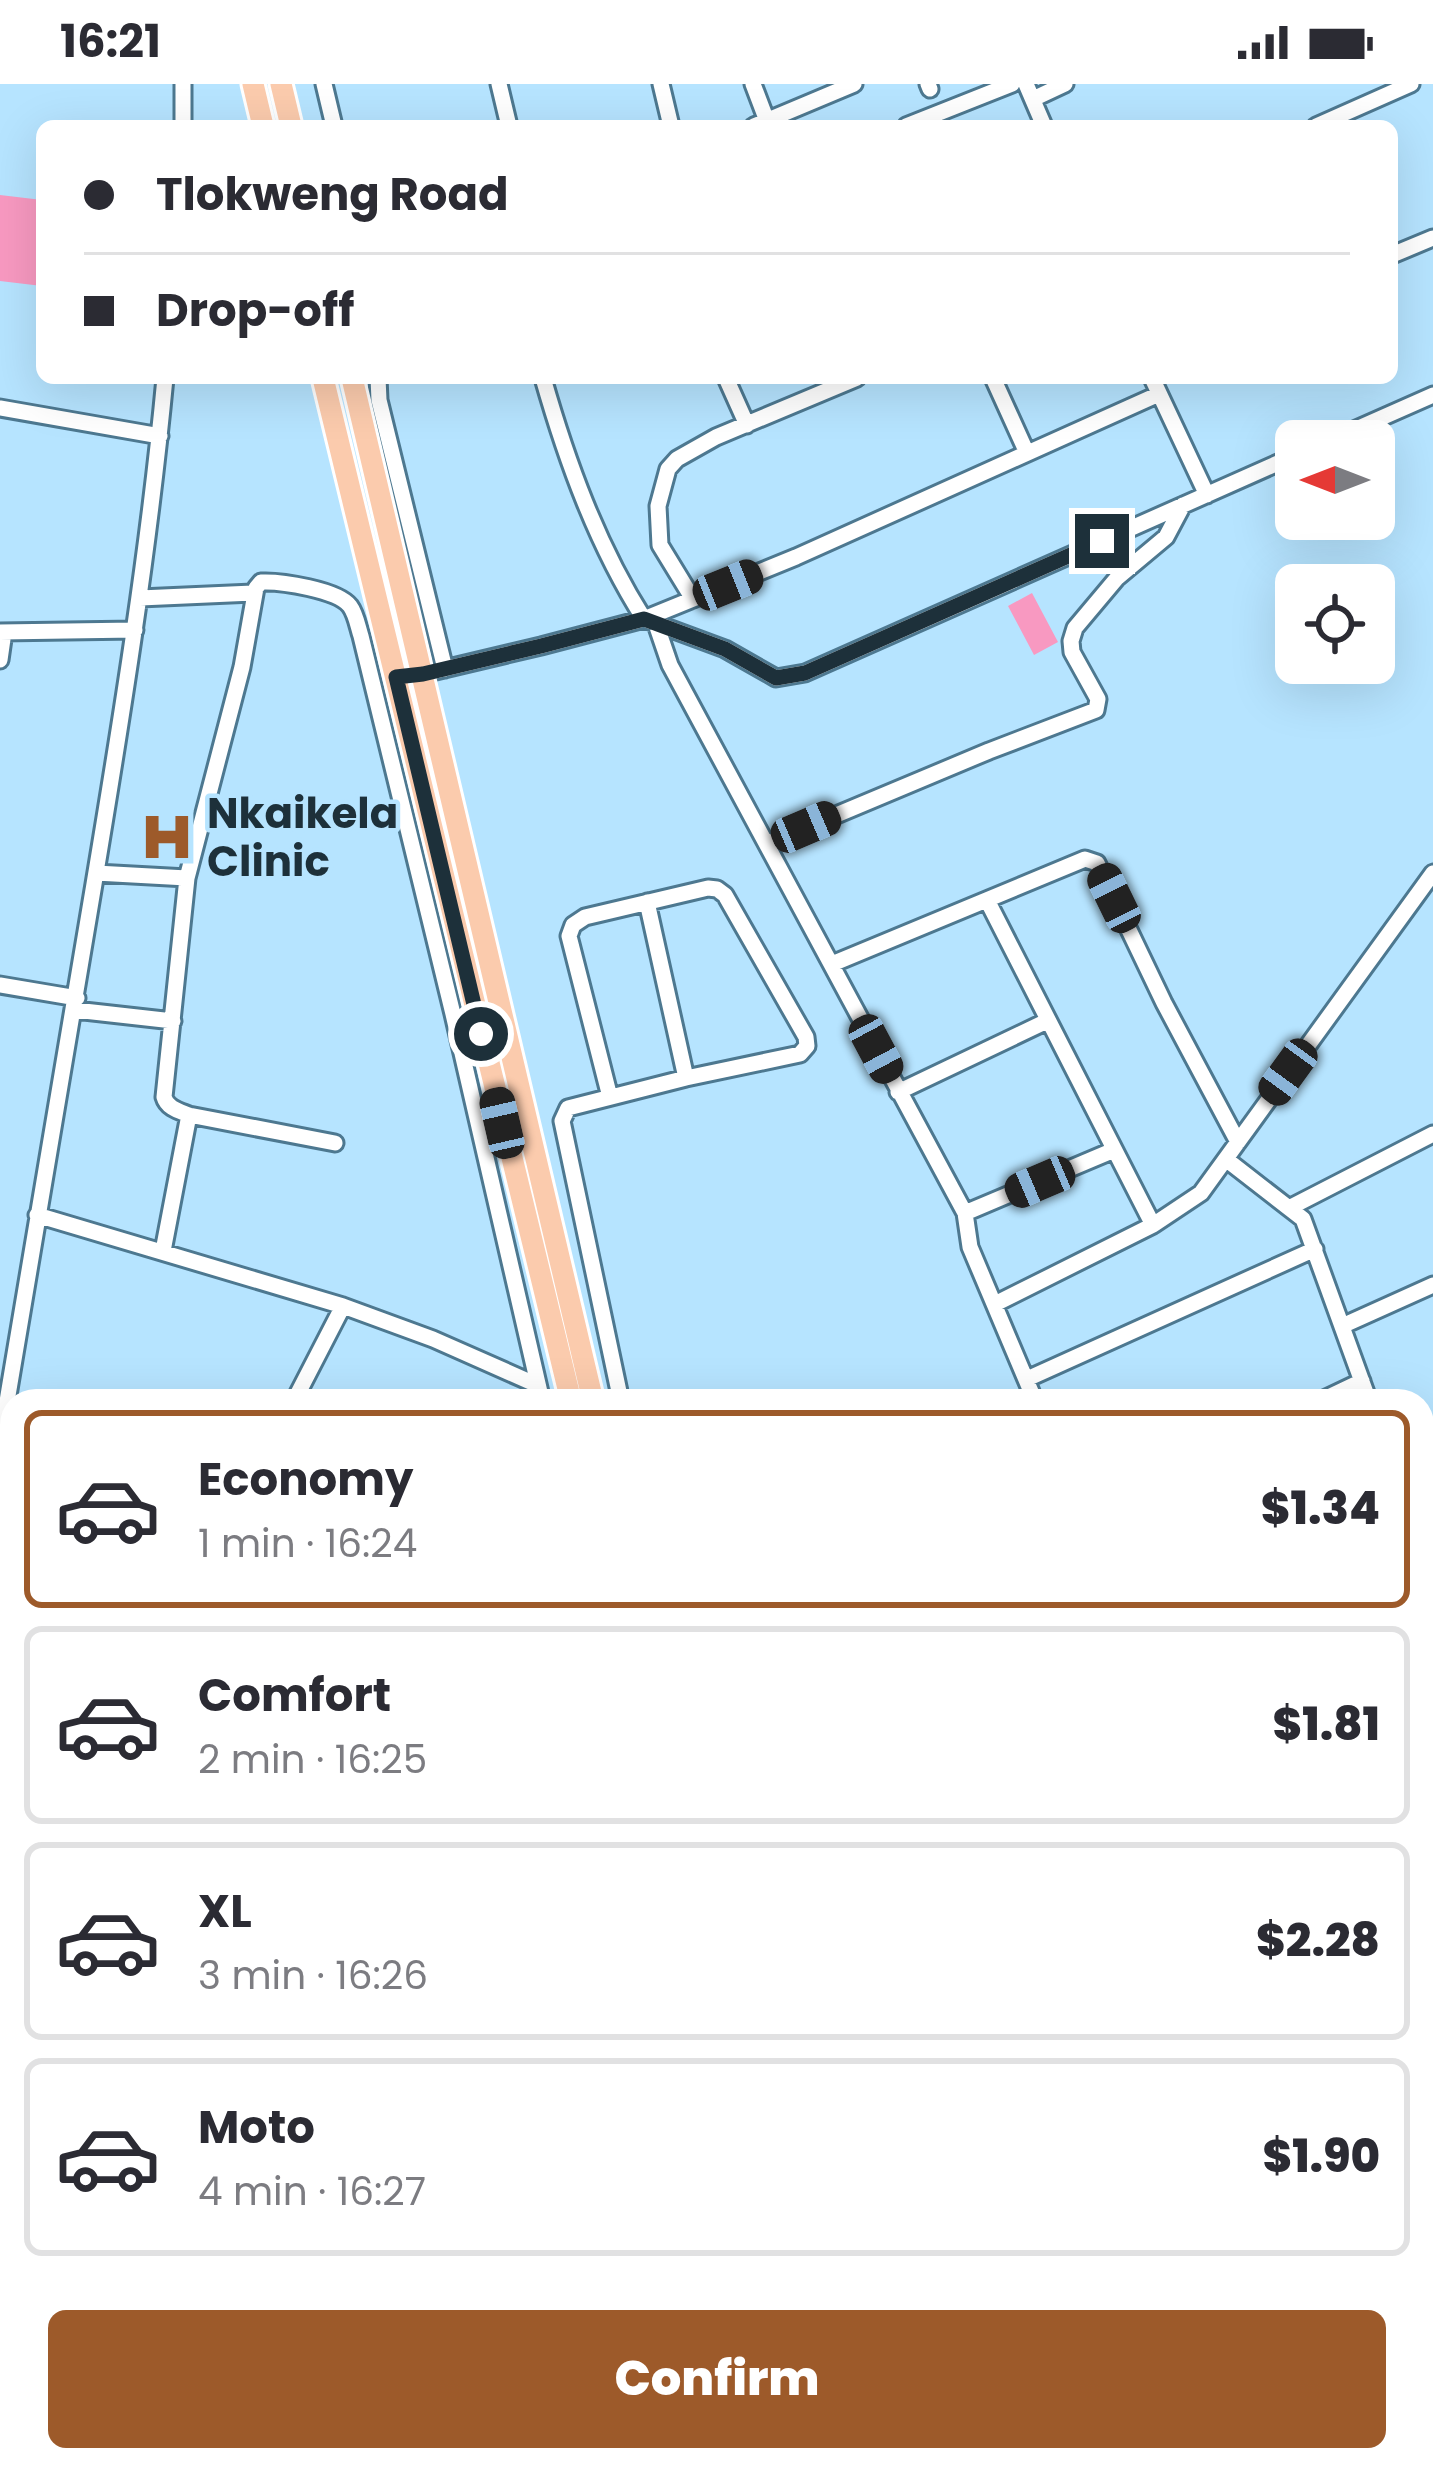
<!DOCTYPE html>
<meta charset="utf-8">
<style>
:root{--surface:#fff;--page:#f2f2f3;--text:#2b2b33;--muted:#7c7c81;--line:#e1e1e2;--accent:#9d5a2a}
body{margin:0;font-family:Poppins,sans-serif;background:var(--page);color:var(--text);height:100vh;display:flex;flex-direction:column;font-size:45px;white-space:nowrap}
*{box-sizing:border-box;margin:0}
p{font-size:39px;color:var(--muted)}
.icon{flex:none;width:66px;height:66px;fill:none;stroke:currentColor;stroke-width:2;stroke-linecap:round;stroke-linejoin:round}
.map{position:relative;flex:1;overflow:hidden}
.panel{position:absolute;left:0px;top:1305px;width:1434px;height:1083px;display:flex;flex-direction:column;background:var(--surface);border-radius:36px 36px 0 0;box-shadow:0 12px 48px #0002}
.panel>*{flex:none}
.top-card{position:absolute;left:36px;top:36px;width:1362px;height:264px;border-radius:18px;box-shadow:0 12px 48px #0002;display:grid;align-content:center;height:264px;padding:0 48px;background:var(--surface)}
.needle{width:78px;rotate:270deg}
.tools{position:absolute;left:1275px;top:336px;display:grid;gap:24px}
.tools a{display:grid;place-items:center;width:120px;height:120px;border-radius:18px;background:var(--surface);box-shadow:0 12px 48px #0002;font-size:60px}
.end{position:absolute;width:54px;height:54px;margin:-27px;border:15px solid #1d303a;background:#fff;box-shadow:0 0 0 6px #fff}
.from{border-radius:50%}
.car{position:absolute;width:36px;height:72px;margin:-36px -18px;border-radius:15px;box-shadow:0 0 9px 3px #0007;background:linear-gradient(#222 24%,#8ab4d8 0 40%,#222 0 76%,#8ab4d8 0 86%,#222 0)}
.top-card b{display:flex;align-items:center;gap:42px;height:114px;font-size:45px}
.top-card b+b{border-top:3px solid var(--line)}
.top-card i{width:30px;height:30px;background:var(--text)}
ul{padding:21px 0 0;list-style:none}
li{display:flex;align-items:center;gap:36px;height:198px;margin:0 24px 18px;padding:0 24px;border:6px solid var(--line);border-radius:18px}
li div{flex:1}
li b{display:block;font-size:45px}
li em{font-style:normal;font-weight:800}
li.selected{border-color:var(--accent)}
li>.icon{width:108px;height:108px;stroke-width:1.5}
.cta{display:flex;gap:24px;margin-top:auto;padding:24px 48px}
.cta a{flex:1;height:138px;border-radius:18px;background:var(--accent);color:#fff;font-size:48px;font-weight:800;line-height:138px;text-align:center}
.status{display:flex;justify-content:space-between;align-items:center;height:84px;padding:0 60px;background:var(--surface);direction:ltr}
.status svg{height:33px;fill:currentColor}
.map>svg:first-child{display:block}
.green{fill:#f899c1}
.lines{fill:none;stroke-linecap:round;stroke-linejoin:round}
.stream{stroke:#908dbb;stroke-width:3}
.minor-casing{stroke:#4d7890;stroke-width:21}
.major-casing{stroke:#fff;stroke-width:27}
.minor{stroke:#fff;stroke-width:15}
.major{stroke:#fbcbad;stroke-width:21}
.route{stroke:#1d303a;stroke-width:15}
.labels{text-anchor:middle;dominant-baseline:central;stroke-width:9;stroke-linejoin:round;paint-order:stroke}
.poi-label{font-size:42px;font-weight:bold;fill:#1d303a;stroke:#b6e4ff;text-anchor:start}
</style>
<div class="status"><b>16:21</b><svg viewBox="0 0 49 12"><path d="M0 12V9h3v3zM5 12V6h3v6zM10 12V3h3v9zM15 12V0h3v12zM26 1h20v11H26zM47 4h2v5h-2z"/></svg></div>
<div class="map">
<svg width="1433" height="2387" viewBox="0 0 1433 2387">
<rect width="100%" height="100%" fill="#b6e4ff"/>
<path class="green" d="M0,111L42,116V202L0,197Z
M1032,509L1058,558L1034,571L1008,522Z"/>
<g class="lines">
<path class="stream" d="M550,2376L554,2387"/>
<defs>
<path id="minor" d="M324,0L334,42
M499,0L509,42
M661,0L671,42
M753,0L767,37
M928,0L930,5
M1026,0L1044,42
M1033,15L1065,0
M183,42V0
M754,42L854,0
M906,42L1012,0
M1316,42L1411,0
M1392,171L1433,154
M378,294L379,316L445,585
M543,294C567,378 597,461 644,535L725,565L776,594L805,589L1296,371
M726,294L747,341
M993,294L1027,369
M1152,294L1207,411
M0,324L160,352
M1329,357L1433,311
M140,514L253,509
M693,515L660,461L658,422L668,385L677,375L716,353L857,294
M656,540L670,581L965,1129L970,1163L1035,1317
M0,548L135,546
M0,576L4,548
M396,593L423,590L541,562L644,535L796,473L1159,310
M767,760L989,667L1096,626L1098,615L1072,568L1071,557L1075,544L1117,494L1166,453L1183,421
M96,789L187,794L164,1013C167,1024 179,1027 189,1031L335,1059
M187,794L242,583L256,504L261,498C281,497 338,506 350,522C356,530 358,543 361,552L453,930L542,1317
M987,816L1153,1141
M647,818L686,994
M832,880L1085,775L1097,779L1164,919L1238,1058
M0,901L77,914
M75,926L173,937
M898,1008L1047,937
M610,1013L569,852L573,841L585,833L708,804L717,805L725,811L806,953L807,962L800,970L686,994L568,1024L562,1037L621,1317
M1227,1076L1303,1135L1369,1317
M1289,1124L1433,1050
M965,1129L1114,1066
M37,1131L343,1222L433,1255L537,1301
M163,1167L189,1031
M995,1220L1153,1141L1201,1109L1433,789
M1342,1242L1433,1201
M1027,1295L1315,1165
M294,1317L343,1222
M1320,1317L1362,1297
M0,1359C32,1173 64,987 94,800C122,632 149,464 165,294
M1422,1364L1433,1358
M1422,1461L1433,1491
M1422,1582L1433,1578
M1422,1705L1433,1734
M1422,1793L1433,1788
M0,1798L12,1800
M1422,1843L1433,1839
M1422,1916L1433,1912
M1422,1952L1433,1972
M0,2026L12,2030
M1422,2254L1433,2263
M0,2299L6,2304L9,2312L2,2387
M325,2376L326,2387
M565,2376L568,2387
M785,2376L789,2387
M963,2376L969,2387
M1056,2376L1067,2387
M1285,2376L1299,2387
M429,2387L441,2376"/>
<path id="major" d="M253,0L263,42
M281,0L291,42
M323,294L571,1317
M352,294L593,1317
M897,2376L904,2387
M927,2376L934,2387"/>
</defs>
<use href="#minor" class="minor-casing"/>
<use href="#major" class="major-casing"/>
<use href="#minor" class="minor"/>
<use href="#major" class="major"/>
</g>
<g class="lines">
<path class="route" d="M481,950L396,593L423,590L541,562L644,535L725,565L776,594L805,589L1102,457"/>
</g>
<defs>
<symbol id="hospital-bare" viewBox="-9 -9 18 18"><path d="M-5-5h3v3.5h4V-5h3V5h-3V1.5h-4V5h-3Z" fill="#9d5a2a" stroke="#b6e4ff" stroke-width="2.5" paint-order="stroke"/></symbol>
</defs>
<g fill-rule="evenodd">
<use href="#hospital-bare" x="129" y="715" width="76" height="76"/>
</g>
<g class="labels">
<g class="poi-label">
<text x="207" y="729">Nkaikela<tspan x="207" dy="48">Clinic</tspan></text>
</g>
</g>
</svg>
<div class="tools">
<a><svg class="needle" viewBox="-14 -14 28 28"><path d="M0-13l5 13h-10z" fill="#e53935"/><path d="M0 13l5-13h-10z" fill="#7c7c81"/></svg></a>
<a><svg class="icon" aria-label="locate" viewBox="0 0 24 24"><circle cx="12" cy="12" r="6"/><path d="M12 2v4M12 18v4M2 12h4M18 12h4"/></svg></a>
</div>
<i class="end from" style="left:481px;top:950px"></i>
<i class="end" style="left:1102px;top:457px"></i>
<i class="car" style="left:728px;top:501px;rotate:68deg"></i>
<i class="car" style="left:806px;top:743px;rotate:67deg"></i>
<i class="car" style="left:1114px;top:814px;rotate:334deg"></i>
<i class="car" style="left:876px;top:965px;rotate:152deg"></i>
<i class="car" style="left:1288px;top:988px;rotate:216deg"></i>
<i class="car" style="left:502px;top:1039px;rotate:347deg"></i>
<i class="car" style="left:1040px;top:1098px;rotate:247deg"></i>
<div class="top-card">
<b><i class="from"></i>Tlokweng Road</b>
<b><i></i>Drop-off</b>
</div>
<section class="panel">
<ul>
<li class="selected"><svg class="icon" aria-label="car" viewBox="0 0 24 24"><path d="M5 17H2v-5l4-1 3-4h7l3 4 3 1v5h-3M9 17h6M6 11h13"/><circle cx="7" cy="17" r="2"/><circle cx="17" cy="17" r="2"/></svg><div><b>Economy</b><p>1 min · 16:24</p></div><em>$1.34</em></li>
<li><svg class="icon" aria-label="car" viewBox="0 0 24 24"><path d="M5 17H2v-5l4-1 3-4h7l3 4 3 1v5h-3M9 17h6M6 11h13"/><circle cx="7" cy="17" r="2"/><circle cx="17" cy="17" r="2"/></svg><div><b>Comfort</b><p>2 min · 16:25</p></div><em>$1.81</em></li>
<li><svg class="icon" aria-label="car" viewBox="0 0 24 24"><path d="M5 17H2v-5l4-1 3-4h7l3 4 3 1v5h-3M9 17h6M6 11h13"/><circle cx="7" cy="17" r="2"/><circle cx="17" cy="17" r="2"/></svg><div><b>XL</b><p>3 min · 16:26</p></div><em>$2.28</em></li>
<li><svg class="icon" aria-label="car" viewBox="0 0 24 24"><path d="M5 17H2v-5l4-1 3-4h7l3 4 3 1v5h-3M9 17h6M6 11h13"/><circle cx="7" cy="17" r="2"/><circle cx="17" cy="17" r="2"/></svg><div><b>Moto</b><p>4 min · 16:27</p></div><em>$1.90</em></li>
</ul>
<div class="cta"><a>Confirm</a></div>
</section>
</div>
